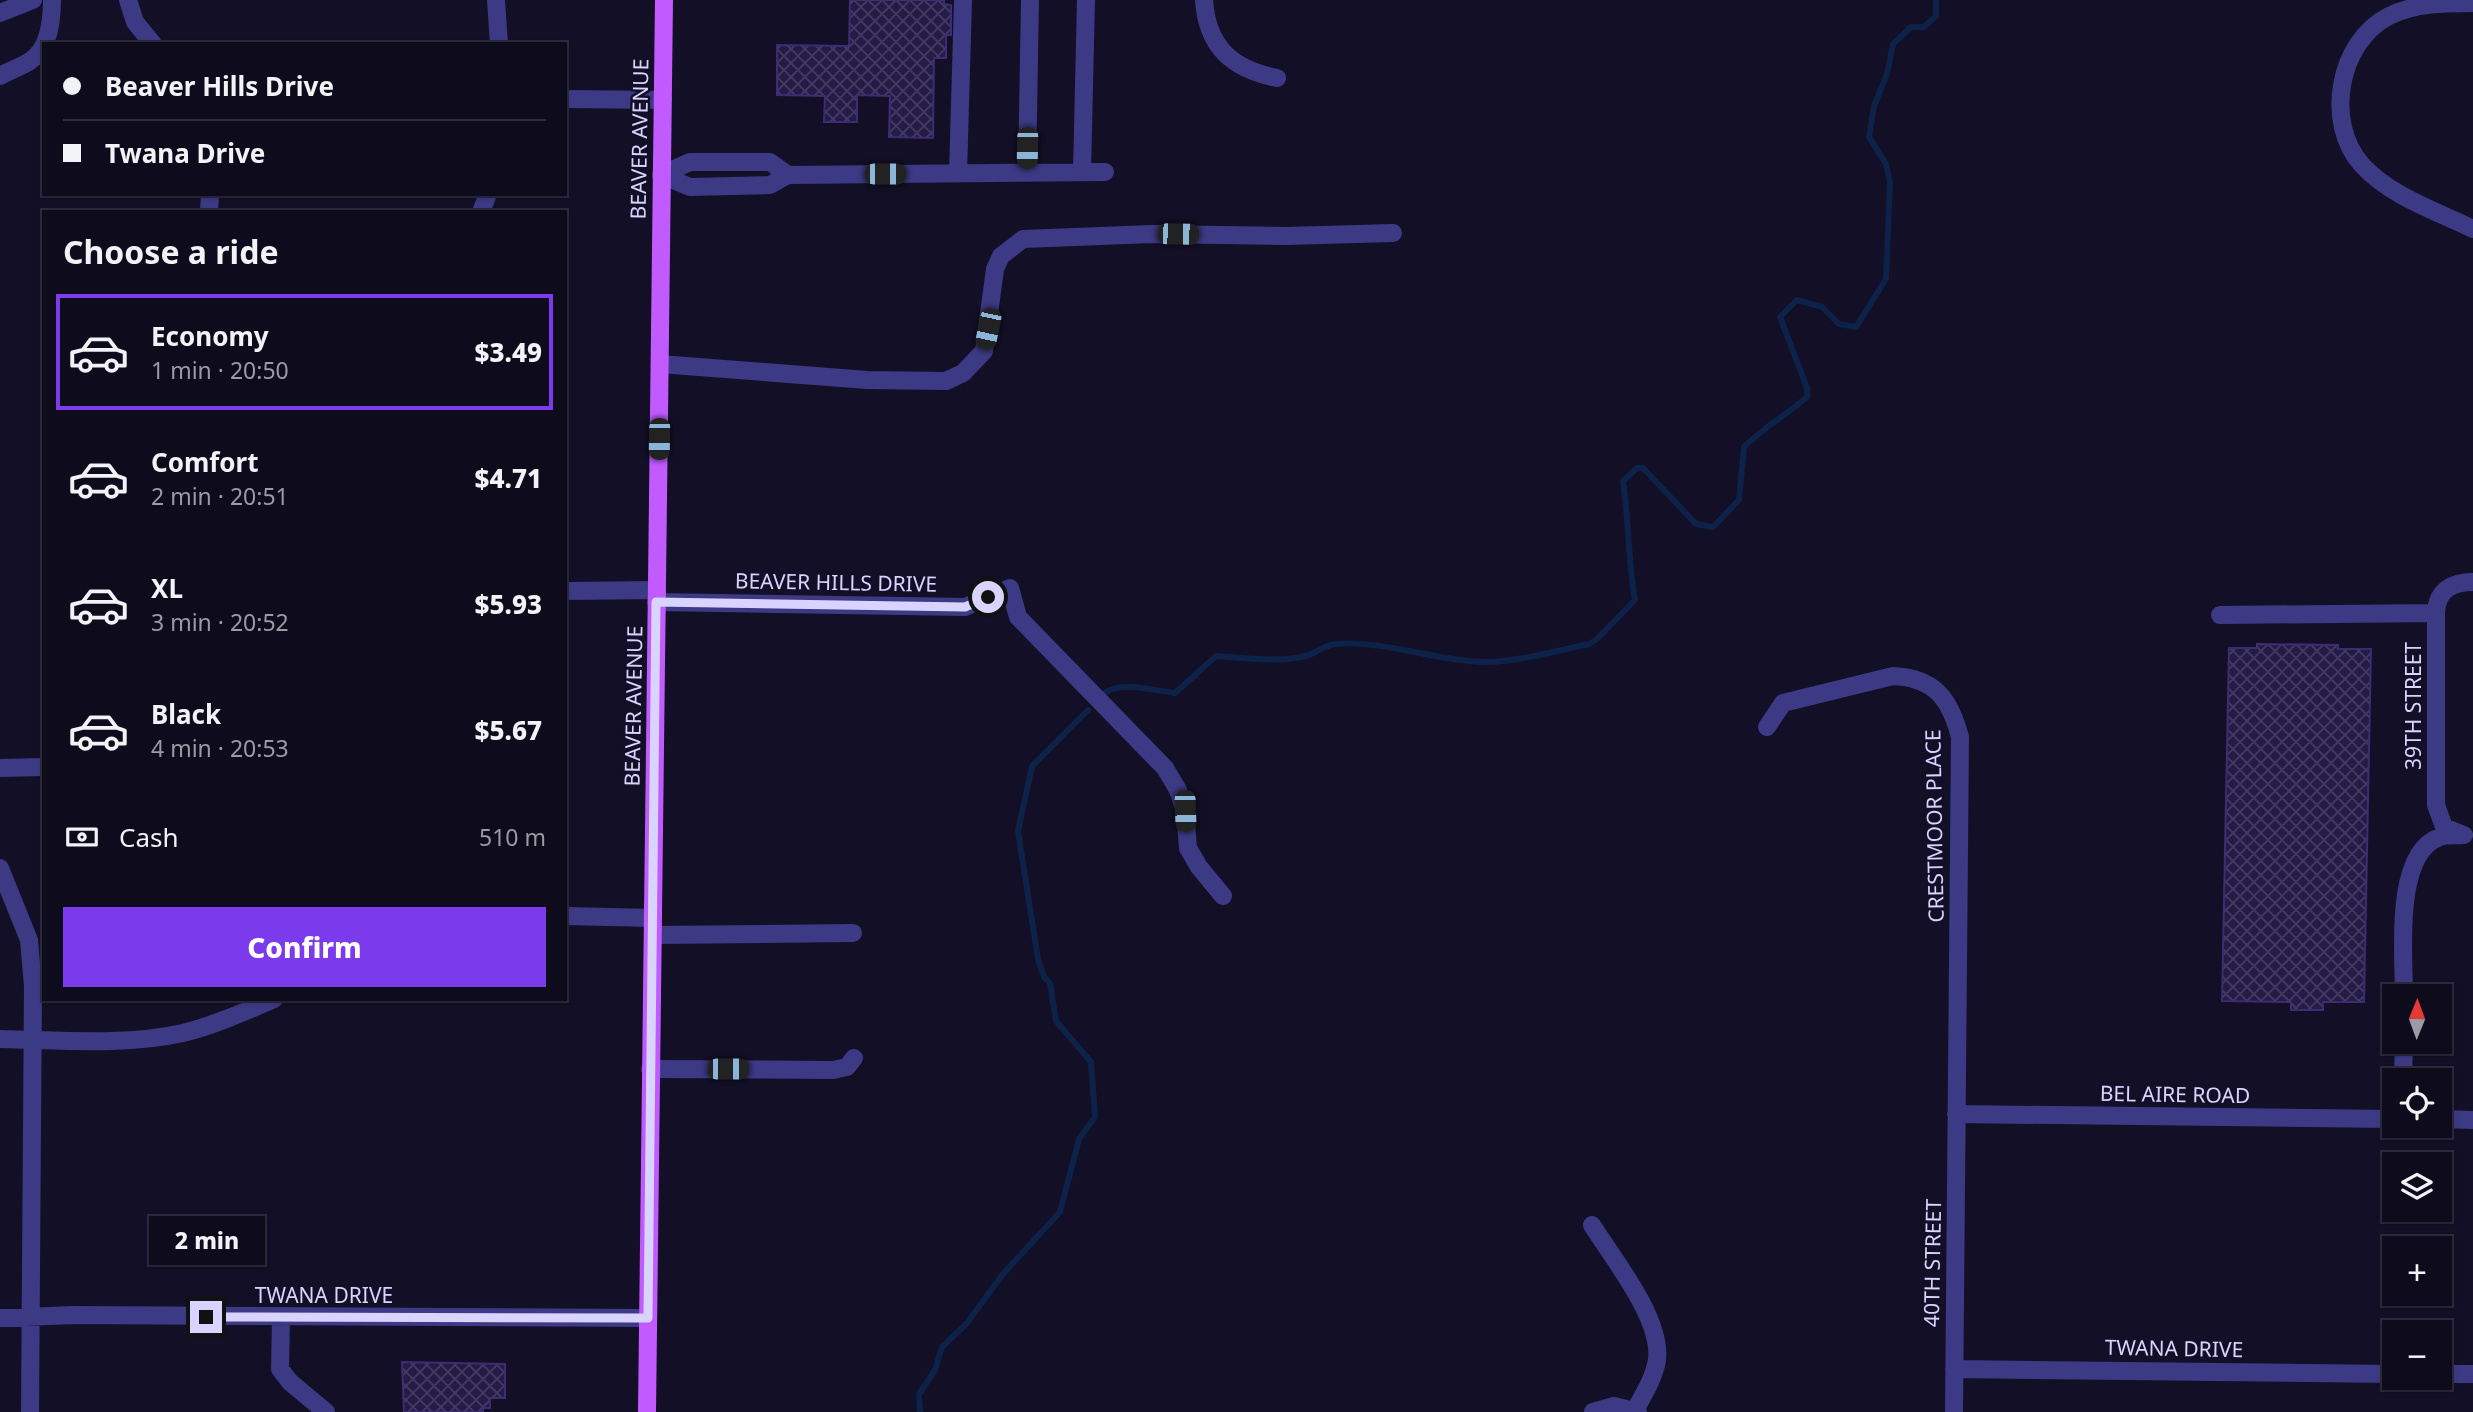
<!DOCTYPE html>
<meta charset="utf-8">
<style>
:root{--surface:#0e0b1c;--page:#171425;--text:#f1f3f6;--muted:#9b9ba3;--line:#2e2b3b;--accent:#7c3aed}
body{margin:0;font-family:"Noto Sans",sans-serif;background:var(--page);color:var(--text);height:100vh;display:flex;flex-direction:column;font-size:26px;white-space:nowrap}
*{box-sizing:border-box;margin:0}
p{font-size:23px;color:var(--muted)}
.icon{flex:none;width:38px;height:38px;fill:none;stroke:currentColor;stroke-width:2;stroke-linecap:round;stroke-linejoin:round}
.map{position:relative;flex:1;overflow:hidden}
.sheet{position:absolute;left:42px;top:210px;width:525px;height:791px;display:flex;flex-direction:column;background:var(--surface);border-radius:0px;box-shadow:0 2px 5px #0004,0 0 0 2px var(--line)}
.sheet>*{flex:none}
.hud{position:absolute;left:42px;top:42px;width:525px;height:154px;border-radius:0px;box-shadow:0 2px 5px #0004,0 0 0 2px var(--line);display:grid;align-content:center;height:154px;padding:0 21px;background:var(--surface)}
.needle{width:46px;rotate:1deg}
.buttons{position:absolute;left:2382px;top:984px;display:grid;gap:14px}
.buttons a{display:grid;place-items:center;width:70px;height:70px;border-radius:0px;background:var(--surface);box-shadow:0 2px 5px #0004,0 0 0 2px var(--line);font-size:35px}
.end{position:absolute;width:32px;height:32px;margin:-16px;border:9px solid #d9d4ff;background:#111;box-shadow:0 0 0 4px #111}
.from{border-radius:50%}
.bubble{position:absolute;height:49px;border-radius:0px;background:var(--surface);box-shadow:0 2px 5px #0004,0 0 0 2px var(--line);font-size:23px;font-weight:800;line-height:49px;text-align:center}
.car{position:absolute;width:21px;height:42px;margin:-21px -10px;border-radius:9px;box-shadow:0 0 5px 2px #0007;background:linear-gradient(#222 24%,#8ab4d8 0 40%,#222 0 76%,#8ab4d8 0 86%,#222 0)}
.hud b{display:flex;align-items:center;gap:24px;height:66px;font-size:26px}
.hud b+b{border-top:2px solid var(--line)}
.hud i{width:18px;height:18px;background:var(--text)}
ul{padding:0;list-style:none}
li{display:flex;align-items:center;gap:21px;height:116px;margin:0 14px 10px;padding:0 7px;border:4px solid transparent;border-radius:0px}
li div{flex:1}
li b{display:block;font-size:26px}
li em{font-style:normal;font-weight:800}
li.on{border-color:var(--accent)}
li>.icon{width:63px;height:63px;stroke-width:1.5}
h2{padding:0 21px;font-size:32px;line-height:84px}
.pay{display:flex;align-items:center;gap:18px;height:77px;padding:0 21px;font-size:26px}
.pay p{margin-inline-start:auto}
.action{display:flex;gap:14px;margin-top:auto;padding:14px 21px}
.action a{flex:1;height:80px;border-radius:0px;background:var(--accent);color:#fff;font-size:28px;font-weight:800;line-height:80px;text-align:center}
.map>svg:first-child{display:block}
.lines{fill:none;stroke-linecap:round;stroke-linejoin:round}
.stream{stroke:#0c2248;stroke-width:6}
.building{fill:url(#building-cross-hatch);stroke:#3b2d73;stroke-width:2}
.minor{stroke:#3d3a85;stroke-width:18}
.major{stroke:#c25bff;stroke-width:18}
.route{stroke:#d9d4ff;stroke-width:9}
.labels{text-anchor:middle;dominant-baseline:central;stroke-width:5;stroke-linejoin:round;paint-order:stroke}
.street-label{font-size:21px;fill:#d9d4ff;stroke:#130f26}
</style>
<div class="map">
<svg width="2473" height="1412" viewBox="0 0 2473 1412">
<defs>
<pattern id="building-cross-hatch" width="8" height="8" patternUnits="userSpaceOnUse" patternTransform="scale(1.75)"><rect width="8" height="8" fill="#241b47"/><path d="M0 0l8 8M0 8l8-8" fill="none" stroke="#433b63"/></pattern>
</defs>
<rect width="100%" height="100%" fill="#130f26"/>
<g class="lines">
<path class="stream" d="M1106,692C1123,681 1156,691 1175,693L1216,656C1245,658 1277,663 1306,656C1316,653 1324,645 1336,644C1385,640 1435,661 1484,662C1513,663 1559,650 1589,644L1596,640L1635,600C1628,560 1629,521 1623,481L1637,468H1643L1696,524L1713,527L1739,500L1744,447C1764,427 1785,416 1807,397V388L1780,317L1797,300L1822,307L1839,324L1856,327L1886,279L1890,183L1886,164L1869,137L1874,106L1887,74L1893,44L1911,27H1924L1936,16V0
M920,1412L919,1394L935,1370L942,1347L967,1323L1003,1274L1060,1212L1079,1139L1095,1117L1091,1062L1056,1021L1050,983L1044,977L1038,959L1018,831L1032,766L1088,710"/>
</g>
<path class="building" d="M850,0H944V4L951,5V35H946V58H934L933,138L889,137L890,96L857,95V122H824L825,96L777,95V45L849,46Z
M2257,644L2338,645V649H2371L2364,1002H2323V1010H2291V1002L2222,1001L2229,648H2257Z
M402,1362L505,1364V1398H490V1408H483V1412H404Z"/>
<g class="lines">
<path class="minor" d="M128,0L135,22L153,44
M496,0L499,44
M1204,0C1207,47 1232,69 1277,78
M2473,3C2444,3 2416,3 2389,16C2338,42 2324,123 2362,165C2390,196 2436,211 2473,229
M0,13L33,0
M0,76C10,70 21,67 30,61C49,49 52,20 52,0
M565,99L663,100
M690,162H770L788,175L770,185L690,187L661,175Z
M1082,172L1086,0
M1027,173L1030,0
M958,174L963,0
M788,175L1105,172
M209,212L210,194
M481,212L488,194
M660,364L867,380L946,381L963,373L984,351L995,269L1001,256L1023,239L1152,234L1286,236L1393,233
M565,591L657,590
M656,602L965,607L1010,588L1018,617L1165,768L1178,790L1185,811L1188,848L1199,867L1223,896
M2220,615L2436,613
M1767,727L1783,703L1893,676C1935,678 1950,699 1960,737L1954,1412
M0,768L44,767
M2464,835L2444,827L2436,805V613C2437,590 2452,582 2473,582
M0,868L29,940L33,986L30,1412
M565,916L653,918
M653,935L853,933
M2404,996C2404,956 2393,853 2440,837C2446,834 2456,836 2463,835
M0,1039C59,1040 125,1046 183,1033C215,1025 244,1012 274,999
M650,1069L833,1070L847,1067L854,1058
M2403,1080L2404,1041
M1956,1114L2394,1119
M2440,1119L2473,1120
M1592,1225C1614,1260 1662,1319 1657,1360C1654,1378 1644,1394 1635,1410
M0,1318L73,1315L648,1318
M281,1318L280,1369L290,1382L326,1412
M1954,1369L2394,1374
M2440,1374H2473
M1593,1412L1614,1406L1638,1412"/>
<path class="major" d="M647,1412L664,0"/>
</g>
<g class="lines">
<path class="route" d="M206,1317L648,1318L656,602L965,607L988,597"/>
</g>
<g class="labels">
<g class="street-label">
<text transform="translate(639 139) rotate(-89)">BEAVER AVENUE</text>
<text transform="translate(836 582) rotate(1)">BEAVER HILLS DRIVE</text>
<text transform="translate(633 706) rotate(-89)">BEAVER AVENUE</text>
<text transform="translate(2413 706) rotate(-90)">39TH STREET</text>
<text transform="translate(1934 826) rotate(-91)">CRESTMOOR PLACE</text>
<text transform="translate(2175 1094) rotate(1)">BEL AIRE ROAD</text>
<text transform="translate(1932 1263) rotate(-89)">40TH STREET</text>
<text x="324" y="1295">TWANA DRIVE</text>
<text transform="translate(2174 1348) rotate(1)">TWANA DRIVE</text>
</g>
</g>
</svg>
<div class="buttons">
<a><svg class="needle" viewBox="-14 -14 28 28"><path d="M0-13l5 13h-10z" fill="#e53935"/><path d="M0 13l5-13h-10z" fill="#9b9ba3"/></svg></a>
<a><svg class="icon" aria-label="locate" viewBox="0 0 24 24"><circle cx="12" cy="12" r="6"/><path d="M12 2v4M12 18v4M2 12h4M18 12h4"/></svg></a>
<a><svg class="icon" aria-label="layers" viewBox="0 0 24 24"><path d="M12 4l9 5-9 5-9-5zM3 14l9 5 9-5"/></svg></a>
<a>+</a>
<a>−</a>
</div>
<i class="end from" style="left:988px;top:597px"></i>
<i class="end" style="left:206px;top:1317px"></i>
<div class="bubble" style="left:149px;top:1216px;width:116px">2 min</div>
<i class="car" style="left:1027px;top:148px;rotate:181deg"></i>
<i class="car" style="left:885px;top:174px;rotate:90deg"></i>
<i class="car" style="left:1178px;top:234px;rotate:91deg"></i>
<i class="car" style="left:988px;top:329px;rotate:192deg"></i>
<i class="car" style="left:659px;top:439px;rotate:181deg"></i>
<i class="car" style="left:1185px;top:811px;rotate:178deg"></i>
<i class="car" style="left:728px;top:1069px;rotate:90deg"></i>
<div class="hud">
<b><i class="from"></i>Beaver Hills Drive</b>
<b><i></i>Twana Drive</b>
</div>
<section class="sheet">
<h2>Choose a ride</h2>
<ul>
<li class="on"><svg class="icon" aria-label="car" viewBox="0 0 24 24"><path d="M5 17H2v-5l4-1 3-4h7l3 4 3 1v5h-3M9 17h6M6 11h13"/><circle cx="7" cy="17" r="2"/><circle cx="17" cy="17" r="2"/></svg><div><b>Economy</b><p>1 min · 20:50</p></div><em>$3.49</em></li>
<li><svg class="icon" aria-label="car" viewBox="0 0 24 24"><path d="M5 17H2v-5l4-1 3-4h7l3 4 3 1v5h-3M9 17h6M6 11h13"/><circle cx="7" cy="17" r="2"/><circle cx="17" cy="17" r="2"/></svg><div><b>Comfort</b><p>2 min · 20:51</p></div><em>$4.71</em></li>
<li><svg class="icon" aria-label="car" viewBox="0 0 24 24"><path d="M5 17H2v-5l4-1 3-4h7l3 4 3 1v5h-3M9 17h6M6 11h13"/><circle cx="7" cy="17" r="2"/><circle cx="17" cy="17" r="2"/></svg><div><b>XL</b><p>3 min · 20:52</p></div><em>$5.93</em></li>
<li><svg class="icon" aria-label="car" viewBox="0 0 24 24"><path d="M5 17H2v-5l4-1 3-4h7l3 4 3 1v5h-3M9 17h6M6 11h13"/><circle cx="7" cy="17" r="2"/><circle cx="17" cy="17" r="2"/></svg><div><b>Black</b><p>4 min · 20:53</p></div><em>$5.67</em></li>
</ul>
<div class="pay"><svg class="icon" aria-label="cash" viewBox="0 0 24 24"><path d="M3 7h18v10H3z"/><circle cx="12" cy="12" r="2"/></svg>Cash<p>510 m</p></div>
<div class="action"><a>Confirm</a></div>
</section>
</div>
